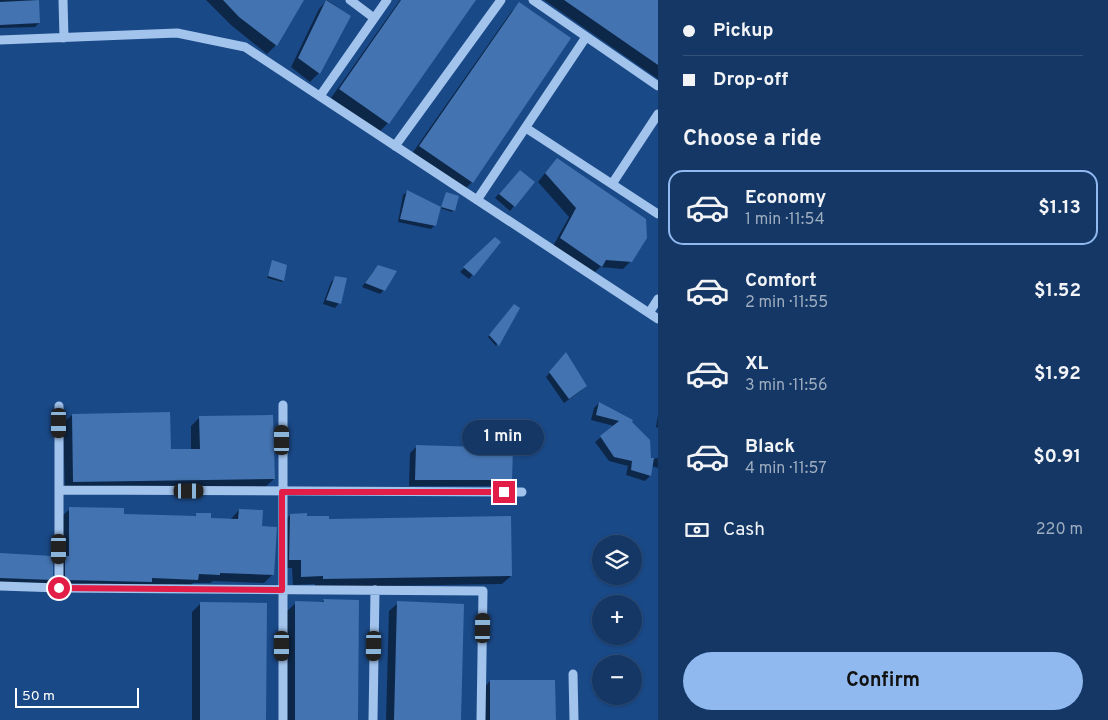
<!DOCTYPE html>
<meta charset="utf-8">
<style>
:root{--surface:#143765;--page:#1d3f6b;--text:#f1f3f6;--muted:#9dacbf;--line:#335179;--accent:#90b9f0}
body{margin:0;font-family:Overpass,sans-serif;background:var(--page);color:var(--text);height:100vh;display:flex;flex-direction:column;font-size:19px;white-space:nowrap}
*{box-sizing:border-box;margin:0}
p{font-size:16px;color:var(--muted)}
.icon{flex:none;width:28px;height:28px;fill:none;stroke:currentColor;stroke-width:2;stroke-linecap:round;stroke-linejoin:round}
.map{position:relative;flex:1;overflow:hidden}
.sheet{display:flex;flex-direction:column;background:var(--surface);width:450px}
.sheet>*{flex:none}
.top-card{display:grid;align-content:center;height:110px;padding:0 25px;background:var(--surface)}
.tools{position:absolute;left:592px;top:535px;display:grid;gap:10px}
.tools a{display:grid;place-items:center;width:50px;height:50px;border-radius:50%;background:var(--surface);box-shadow:0 1px 4px #0004,0 0 0 1px var(--line);font-size:25px}
.scale{position:absolute;left:15px;bottom:12px;width:124px;box-sizing:border-box;padding-left:5px;border:2px solid #fff;border-top:0;font-size:14px;line-height:18px;white-space:nowrap;color:#fff;-webkit-text-stroke:4px #1a4987;paint-order:stroke}
.end{position:absolute;width:22px;height:22px;margin:-11px;border:6px solid #e11d48;background:#fff;box-shadow:0 0 0 2px #fff}
.from{border-radius:50%}
.bubble{position:absolute;height:35px;border-radius:18px;background:var(--surface);box-shadow:0 1px 4px #0004,0 0 0 1px var(--line);font-size:16px;font-weight:700;line-height:35px;text-align:center}
.car{position:absolute;width:15px;height:30px;margin:-15px -8px;border-radius:6px;box-shadow:0 0 4px 1px #0007;background:linear-gradient(#222 24%,#8ab4d8 0 40%,#222 0 76%,#8ab4d8 0 86%,#222 0)}
.top-card b{display:flex;align-items:center;gap:18px;height:48px;font-size:19px}
.top-card b+b{border-top:1px solid var(--line)}
.top-card i{width:12px;height:12px;background:var(--text)}
ul{padding:0;list-style:none}
li{display:flex;align-items:center;gap:15px;height:75px;margin:0 10px 8px;padding:0 15px;border:2px solid transparent;border-radius:15px}
li div{flex:1}
li b{display:block;font-size:19px}
li em{font-style:normal;font-weight:700}
li.current{border-color:var(--accent)}
li>.icon{width:45px;height:45px;stroke-width:1.5}
h2{padding:0 25px;font-size:22px;line-height:60px}
.pay{display:flex;align-items:center;gap:12px;height:55px;padding:0 25px;font-size:19px}
.pay p{margin-inline-start:auto}
.action{display:flex;gap:10px;margin-top:auto;padding:10px 25px}
.action a{flex:1;height:58px;border-radius:30px;background:var(--accent);color:#111;font-size:20px;font-weight:700;line-height:58px;text-align:center}
main{display:flex;flex:1;min-height:0}
.map>svg:first-child{display:block}
.shadow{fill:#0007}
.building{fill:#4373b0}
.lines{fill:none;stroke-linecap:round;stroke-linejoin:round}
.minor{stroke:#a1c3ec;stroke-width:9}
.route{stroke:#e11d48;stroke-width:6}
</style>
<main>
<div class="map">
<svg width="658" height="720" viewBox="0 0 658 720">
<rect width="100%" height="100%" fill="#1a4987"/>
<path class="shadow" d="M0,0H38L39,23L35,27L0,28Z
M206,0H303L276,45L267,54L231,25Z
M327,0L350,16L319,73L310,82L291,67L319,9Z
M400,0H475L388,123L379,132L331,98Z
M544,0H658V79Z
M519,4L569,39L472,182L463,191L411,155L511,12Z
M549,168L631,261L623,269L600,267L593,274L553,246L569,217L538,182Z
M516,175L533,182L510,211L495,198Z
M407,192L441,208L446,193L454,210L452,212L440,208L435,225L431,229L398,222L403,195Z
M495,238L499,242L469,279L460,272Z
M273,262L283,281L282,282L267,278Z
M374,270L384,290L380,294L362,287Z
M336,278L339,303L335,308L323,304L331,282Z
M512,307L519,309L496,346L488,337Z
M562,358L582,390L564,403L546,377Z
M599,403L630,423L649,460L658,458V468L651,466L650,476L645,481L626,475L628,466L609,461L595,442L614,426L591,420L594,408Z
M72,415L170,451L191,450V426L200,417L274,479L265,487L65,490L63,423Z
M658,415V428L656,427Z
M417,446L510,480L504,486H409L410,453Z
M70,509L123,515L194,517L197,514L210,519L230,520L239,510L261,528L273,574L264,583L213,581L210,583H193L189,588L57,589L61,517Z
M290,515L328,517V520L511,576L502,584L315,587V584L293,585L292,568H281L282,524Z
M0,555L52,579L45,586L0,584Z
M324,600L357,720H286L287,611L296,603H321Z
M201,603L265,720H192V612Z
M398,603L460,720H386L389,611Z
M490,681L555,720H482V690Z"/>
<path class="building" d="M39,0L40,23L0,25V2Z
M223,0H304L277,46L239,17Z
M326,0L351,16L320,74L298,58Z
M401,0H476L389,124L339,89Z
M564,0H658V65Z
M519,2L571,38L473,183L419,146Z
M557,158L646,219L647,238L632,262L606,260L602,267L560,238L576,208L545,173Z
M520,170L535,182L515,207L499,194Z
M407,190L441,207L436,226L400,219Z
M446,192L459,196L455,211L441,207Z
M495,237L501,242L474,276L463,267Z
M272,260L287,265L284,281L268,276Z
M378,265L397,271L385,291L365,283Z
M335,276L347,278L341,304L326,300Z
M514,304L520,308L499,346L489,335Z
M566,352L587,386L569,399L549,372Z
M599,402L633,420L632,422L650,440L651,458H654L651,476L631,470L632,461L614,457L600,436L619,421L596,415Z
M170,412L171,449H200L199,416L273,415L275,479L73,482L72,414Z
M416,445L513,448L512,480H415Z
M69,507L124,508V514L163,515L196,516V513H211V518L238,519L239,509L263,510L262,526L277,527L274,575L220,573V575L199,574L198,580L152,578V582L65,580V556H69Z
M307,513V516H329V519L511,516L512,576L323,579V576L301,577V560H289L290,514Z
M0,553L53,556V580L0,578Z
M323,599L359,600L358,720H295V601L324,602Z
M397,601L464,604L461,720H394Z
M200,602L267,603L266,720H200Z
M490,680H555L556,720H490Z"/>
<g class="lines">
<path class="minor" d="M63,0L64,38
M350,0L374,18
M533,0L658,86
M0,40L177,33L245,47L658,319
M320,96L387,0
M526,128L658,214
M395,146L501,0
M612,184L658,114
M477,200L586,37
M649,313L658,299
M283,405V720
M59,490L522,492
M0,586L59,588L483,591L481,720
M59,588V406
M573,674L574,720
M373,720L375,590"/>
</g>
<g class="lines">
<path class="route" d="M59,588L282,590V492H504"/>
</g>
</svg>
<div class="tools">
<a><svg class="icon" aria-label="layers" viewBox="0 0 24 24"><path d="M12 4l9 5-9 5-9-5zM3 14l9 5 9-5"/></svg></a>
<a>+</a>
<a>−</a>
</div>
<div class="scale">50 m</div>
<i class="end from" style="left:59px;top:588px"></i>
<i class="end" style="left:504px;top:492px"></i>
<div class="bubble" style="left:462px;top:420px;width:82px">1 min</div>
<i class="car" style="left:59px;top:423px;rotate:180deg"></i>
<i class="car" style="left:282px;top:440px;rotate:0deg"></i>
<i class="car" style="left:189px;top:491px;rotate:90deg"></i>
<i class="car" style="left:59px;top:549px;rotate:180deg"></i>
<i class="car" style="left:483px;top:628px;rotate:1deg"></i>
<i class="car" style="left:282px;top:646px;rotate:180deg"></i>
<i class="car" style="left:374px;top:646px;rotate:181deg"></i>
</div>
<section class="sheet">
<div class="top-card">
<b><i class="from"></i>Pickup</b>
<b><i></i>Drop-off</b>
</div>
<h2>Choose a ride</h2>
<ul>
<li class="current"><svg class="icon" aria-label="car" viewBox="0 0 24 24"><path d="M5 17H2v-5l4-1 3-4h7l3 4 3 1v5h-3M9 17h6M6 11h13"/><circle cx="7" cy="17" r="2"/><circle cx="17" cy="17" r="2"/></svg><div><b>Economy</b><p>1 min · 11:54</p></div><em>$1.13</em></li>
<li><svg class="icon" aria-label="car" viewBox="0 0 24 24"><path d="M5 17H2v-5l4-1 3-4h7l3 4 3 1v5h-3M9 17h6M6 11h13"/><circle cx="7" cy="17" r="2"/><circle cx="17" cy="17" r="2"/></svg><div><b>Comfort</b><p>2 min · 11:55</p></div><em>$1.52</em></li>
<li><svg class="icon" aria-label="car" viewBox="0 0 24 24"><path d="M5 17H2v-5l4-1 3-4h7l3 4 3 1v5h-3M9 17h6M6 11h13"/><circle cx="7" cy="17" r="2"/><circle cx="17" cy="17" r="2"/></svg><div><b>XL</b><p>3 min · 11:56</p></div><em>$1.92</em></li>
<li><svg class="icon" aria-label="car" viewBox="0 0 24 24"><path d="M5 17H2v-5l4-1 3-4h7l3 4 3 1v5h-3M9 17h6M6 11h13"/><circle cx="7" cy="17" r="2"/><circle cx="17" cy="17" r="2"/></svg><div><b>Black</b><p>4 min · 11:57</p></div><em>$0.91</em></li>
</ul>
<div class="pay"><svg class="icon" aria-label="cash" viewBox="0 0 24 24"><path d="M3 7h18v10H3z"/><circle cx="12" cy="12" r="2"/></svg>Cash<p>220 m</p></div>
<div class="action"><a>Confirm</a></div>
</section>
</main>
